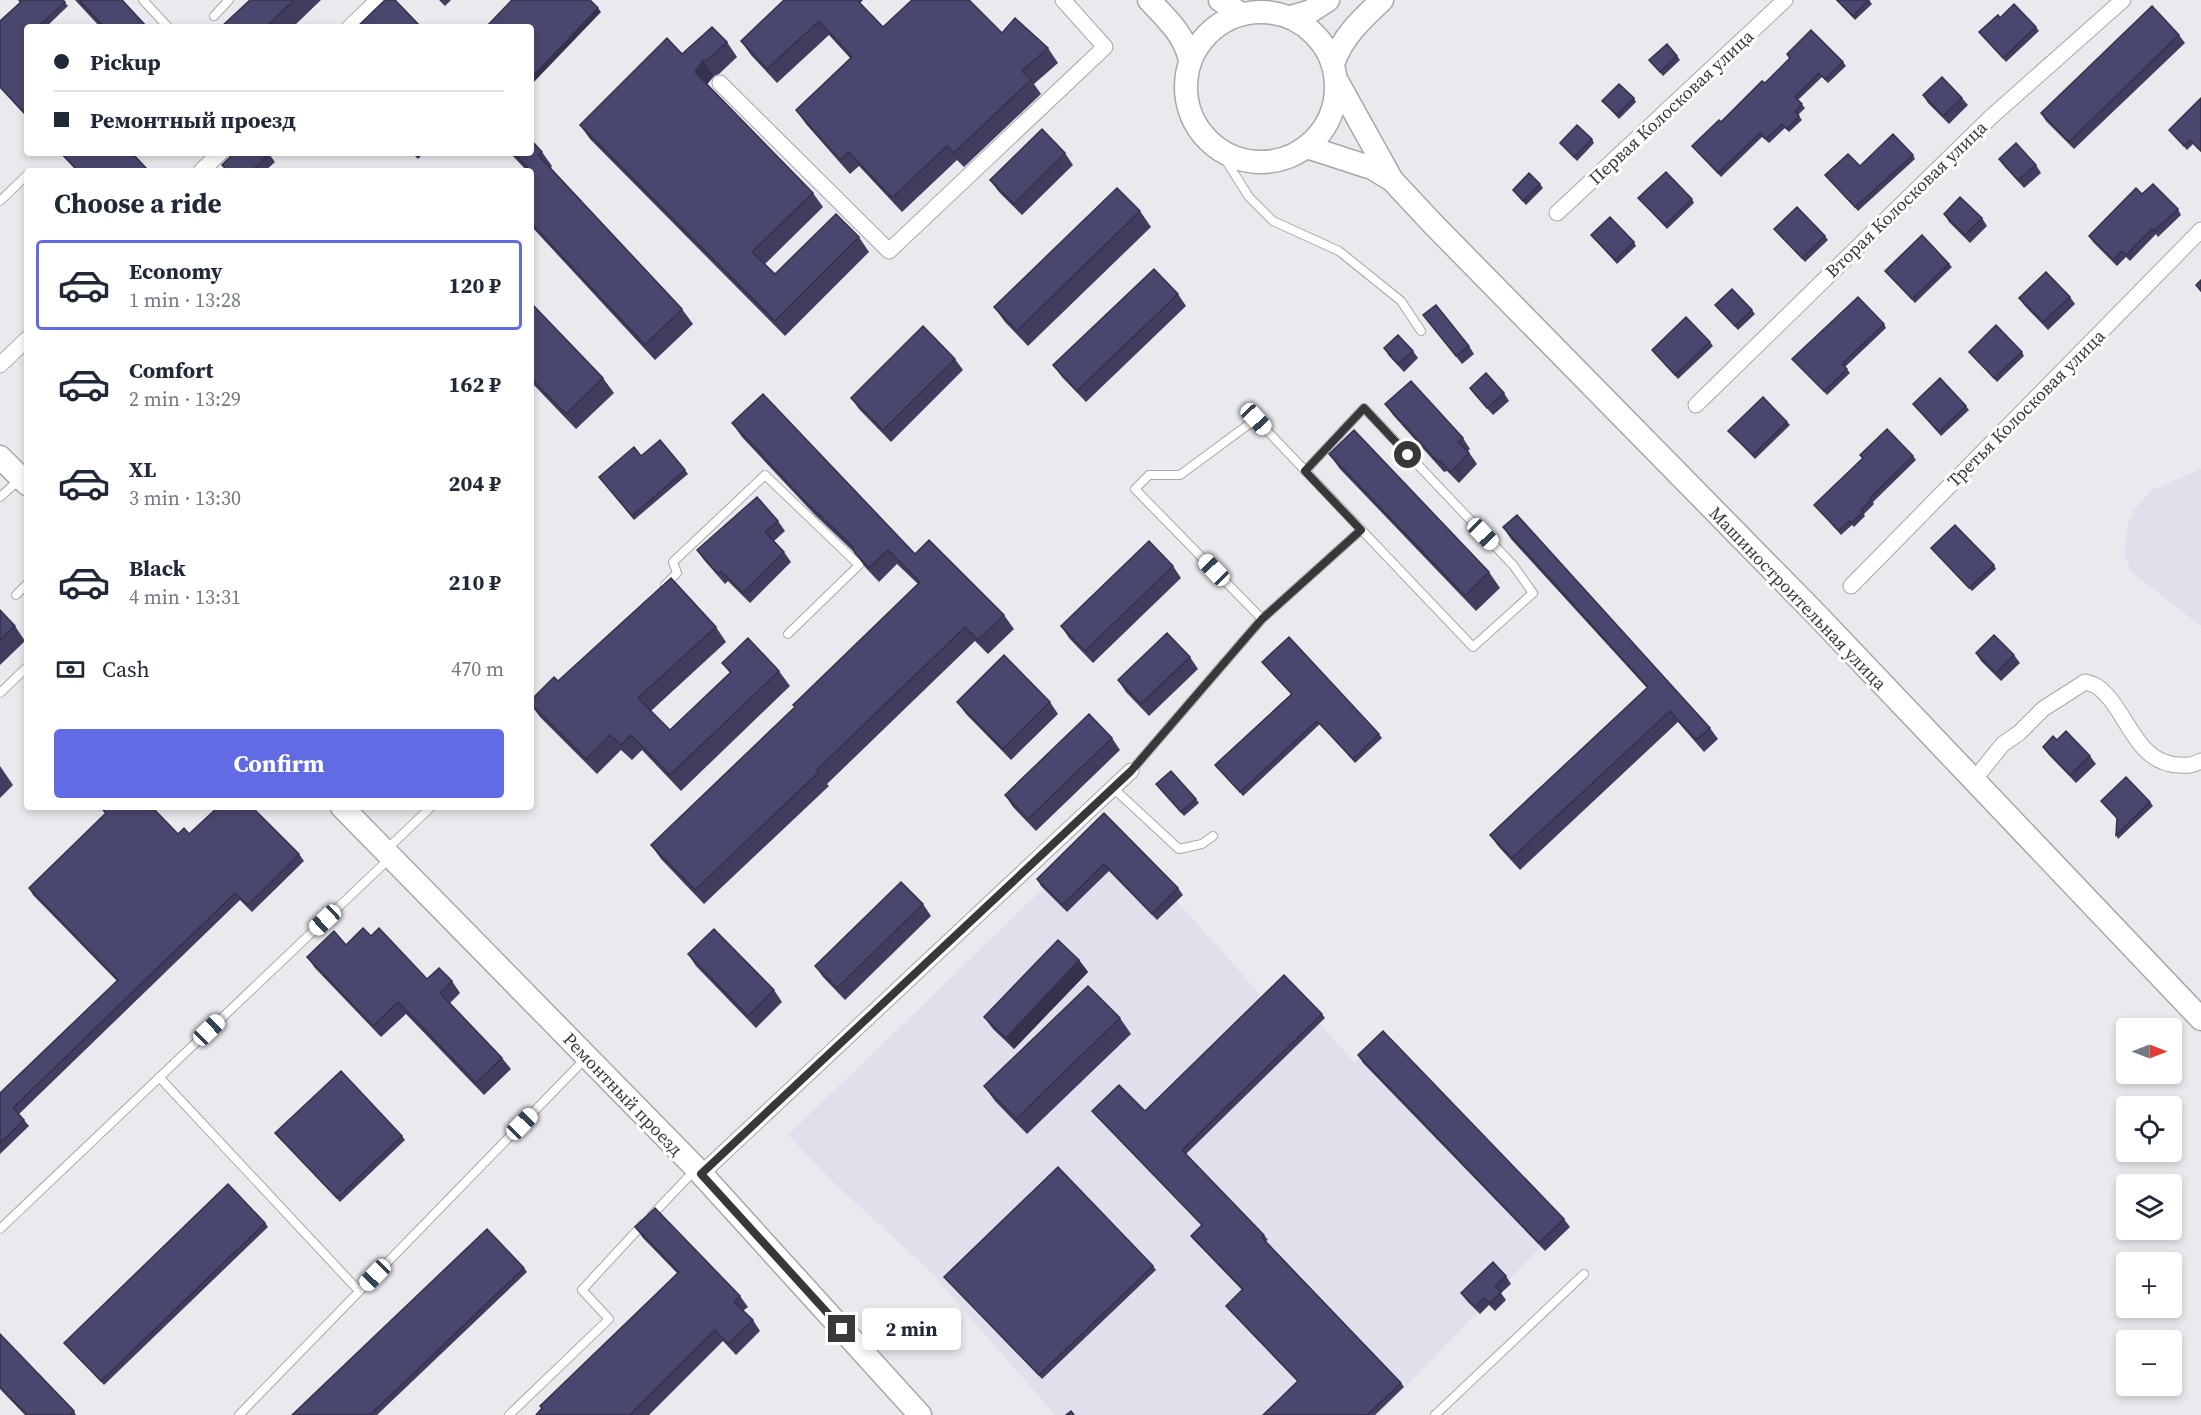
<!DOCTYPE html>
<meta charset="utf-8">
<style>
:root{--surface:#fff;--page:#f2f2f3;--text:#1f2937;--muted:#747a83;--line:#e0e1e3;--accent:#616be3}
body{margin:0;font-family:"Source Serif 4",serif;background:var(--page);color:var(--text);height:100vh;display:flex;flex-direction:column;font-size:22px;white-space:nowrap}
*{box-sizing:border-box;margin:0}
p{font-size:20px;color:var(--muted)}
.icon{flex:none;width:33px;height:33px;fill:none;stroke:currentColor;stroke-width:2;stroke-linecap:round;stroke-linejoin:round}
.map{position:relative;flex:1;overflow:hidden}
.drawer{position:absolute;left:24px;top:168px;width:510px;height:642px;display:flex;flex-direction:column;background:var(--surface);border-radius:6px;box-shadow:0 3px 9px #0003}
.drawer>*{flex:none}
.banner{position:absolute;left:24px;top:24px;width:510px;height:132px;border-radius:6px;box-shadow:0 3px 9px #0003;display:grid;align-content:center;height:132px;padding:0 30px;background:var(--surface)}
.needle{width:39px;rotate:90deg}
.fabs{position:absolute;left:2116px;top:1018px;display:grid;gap:12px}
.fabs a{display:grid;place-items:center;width:66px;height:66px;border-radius:6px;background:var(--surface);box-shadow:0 3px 9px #0003;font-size:30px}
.end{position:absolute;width:27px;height:27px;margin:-14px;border:8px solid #38383a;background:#fff;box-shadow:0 0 0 3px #fff}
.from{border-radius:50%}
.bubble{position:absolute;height:42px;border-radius:6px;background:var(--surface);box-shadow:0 3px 9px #0003;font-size:20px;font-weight:700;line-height:42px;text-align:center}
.car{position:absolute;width:18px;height:36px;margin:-18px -9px;border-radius:8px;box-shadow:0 0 4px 2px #0007;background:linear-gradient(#fff 24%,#345 0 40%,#fff 0 76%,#345 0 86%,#fff 0)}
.banner b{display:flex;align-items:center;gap:21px;height:57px;font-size:22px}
.banner b+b{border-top:2px solid var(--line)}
.banner i{width:15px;height:15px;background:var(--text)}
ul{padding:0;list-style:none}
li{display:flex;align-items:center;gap:18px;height:90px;margin:0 12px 9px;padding:0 18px;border:3px solid transparent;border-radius:6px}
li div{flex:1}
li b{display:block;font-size:22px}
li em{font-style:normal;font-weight:700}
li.selected{border-color:var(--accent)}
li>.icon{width:54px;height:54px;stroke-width:1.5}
h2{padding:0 30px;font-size:27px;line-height:72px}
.pay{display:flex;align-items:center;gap:15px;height:66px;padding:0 30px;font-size:22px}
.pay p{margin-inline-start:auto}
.action{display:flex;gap:12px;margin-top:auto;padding:12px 30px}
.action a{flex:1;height:69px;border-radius:6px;background:var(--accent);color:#fff;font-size:24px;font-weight:700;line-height:69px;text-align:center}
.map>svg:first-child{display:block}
.built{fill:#e0e0ed}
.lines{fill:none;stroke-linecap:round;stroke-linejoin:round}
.lane-casing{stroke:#a7a7ac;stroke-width:10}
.street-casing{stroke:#a7a7ac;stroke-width:17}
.secondary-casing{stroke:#a7a7ac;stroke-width:25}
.lane{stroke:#fff;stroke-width:8}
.street{stroke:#fff;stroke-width:15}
.secondary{stroke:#fff;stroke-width:22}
.wall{fill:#403d5f}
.shaded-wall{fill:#34324d}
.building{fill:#4a476e;stroke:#34324d;stroke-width:1.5}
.route{stroke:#38383a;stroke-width:8}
.labels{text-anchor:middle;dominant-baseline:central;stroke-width:6;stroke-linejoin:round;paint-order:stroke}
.street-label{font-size:18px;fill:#38383a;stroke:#fff}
</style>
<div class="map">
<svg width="2201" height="1415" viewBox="0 0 2201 1415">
<rect width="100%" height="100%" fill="#e9e9ee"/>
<path class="built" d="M2201,469V626L2130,571L2125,555L2128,523L2134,510L2152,490Z
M1109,825L1266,1001L1286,984L1354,1063L1385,1036L1561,1226L1378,1415H1055L929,1270L838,1187L788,1135Z"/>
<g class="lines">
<defs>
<path id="lane" d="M143,0L168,27
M214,16L229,0
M1220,151L1249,197L1273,221L1339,251L1401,301L1421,331
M0,201L27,175
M0,497L19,480
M665,585L677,573L673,562L765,475L859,565L788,634
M16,595L27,584
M1262,619L1135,489L1149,475H1180L1256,419L1473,647L1533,593L1513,565L1364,408L1305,471
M0,693L27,667
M1131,771L1262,619L1361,530
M1113,788L1179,849L1202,844L1213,836
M386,850L431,807
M159,1077L359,1291
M652,1215L695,1170
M0,1229L390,858
M239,1415L586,1058
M509,1415L609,1319L582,1290L643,1224
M1435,1415L1584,1274"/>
<path id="street" d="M350,27L378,0
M720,83L889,251L1105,47L1063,0
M201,171L220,153
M1557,213L1785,0
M0,365L27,339
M1696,405L1991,117L2123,0
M1851,586L2201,230
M1973,781L2003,744L2019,733L2043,709L2085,682C2089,683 2095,685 2098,687C2128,710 2135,764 2179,765C2188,766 2193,765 2201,761
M701,1174L1131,771"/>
<path id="secondary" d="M1149,0C1167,19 1184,34 1190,60
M1220,0L1241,14
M1186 87a75 75 0 1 1 150 0a75 75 0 1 1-150 0Z
M1291,17L1311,11L1328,0
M1333,64C1343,36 1361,20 1382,0
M1337,81L1392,180L1433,224L1817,615L2201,1019
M1307,147L1372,168L1392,180
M0,457L27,484
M342,807L696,1168L920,1415"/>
</defs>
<use href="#lane" class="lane-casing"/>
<use href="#street" class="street-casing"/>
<use href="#secondary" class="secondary-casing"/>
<use href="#lane" class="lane"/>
<use href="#street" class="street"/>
<use href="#secondary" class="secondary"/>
</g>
<path class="wall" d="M18,0H63L68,6L46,27H27V117L0,88V21L20,2Z
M75,0H122L147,27H100Z
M250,0H321L293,27H221Z
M439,0H451L445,6Z
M784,0H863L860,3L883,27L1002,33L1048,48L1058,63L1034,84L1041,94L964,167L957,160L902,212L859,166L850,174L806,124L796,110L850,58L829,35L777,83L751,55L741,41Z
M1836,0H1869L1872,4L1855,20Z
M2000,18L2036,27L2039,31L2006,62L1979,32Z
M2179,35L2185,43L2074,149L2046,121L2041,113Z
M727,42L737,57L719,74L714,76L707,84L813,193L823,207L765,264L775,274L859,237L869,252L785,336L590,139L580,125L682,54Z
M1787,54L1843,62L1846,66L1828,83L1822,77L1798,100L1805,108L1798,115L1802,120L1789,132L1785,128L1769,143L1762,137L1721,177L1692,146L1765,83L1790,58Z
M1677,56L1680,60L1663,76L1649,60Z
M1923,95L1962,98L1968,105L1949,124L1928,103Z
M1634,98L1636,102L1619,119L1602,101Z
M2201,98V152L2193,144L2187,150L2169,130Z
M1592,139L1594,143L1577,161L1560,143Z
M542,152L552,166L551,168L682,309L693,324L655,360L531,226V171H527L510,153H531Z
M60,153H132L148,171H77Z
M412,153H424L418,159Z
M1065,153L1073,165L1022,215L999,192L990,180Z
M269,154L275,162L265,171H226L222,165Z
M1913,155L1915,159L1858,211L1825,175L1860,166Z
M1999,159L2036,165L2041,173L2024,188L2004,166Z
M1540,184L1543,188L1526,205L1513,190Z
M2142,194L2178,209L2181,215L2158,237L2156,234L2130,261L2126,257L2117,266L2093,242L2089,236Z
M1638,198L1692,199L1694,203L1667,229Z
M1140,211L1151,227L1028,346L1005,322L994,307Z
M1944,214L1982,218L1987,226L1970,243L1949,222Z
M1774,229L1825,236L1828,240L1805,262Z
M1591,235L1634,242L1636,246L1617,264Z
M1949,264L1952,267L1915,303L1885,271Z
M1178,294L1186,306L1086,402L1062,377L1053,365Z
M2070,297L2075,304L2048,330L2024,305L2019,298Z
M531,303L603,378L614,393L576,429L531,382Z
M1715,305L1752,310L1755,314L1738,330Z
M1423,315L1469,346L1474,354L1462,364Z
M1884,324L1886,328L1845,367L1850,373L1827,395L1792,359Z
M1710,342L1713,346L1678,379L1652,350Z
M1384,348L1413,351L1418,358L1404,372L1389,356Z
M1969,352H2022L2024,356L1997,382Z
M955,359L963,370L891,442L859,409L851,398Z
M1470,388L1504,393L1509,401L1493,415L1475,395Z
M1385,404L1463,438L1470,449L1468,451L1477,464L1459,483L1447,471L1444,472L1393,415Z
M1913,404L1966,406L1969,410L1941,436Z
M1787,422L1790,425L1755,459L1728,431Z
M732,423L915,554L1004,615L1014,629L988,654L975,641L827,784L829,786L704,904L661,859L651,845L795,708L918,584L897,564L879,582L865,567L855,553L814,514L742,437Z
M1329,454L1489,572L1500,588L1476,611L1340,469Z
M1860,455L1913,456L1916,460L1873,502L1874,504L1864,514L1865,516L1854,527L1852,525L1841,535L1814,505L1863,459Z
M641,456L685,470L688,474L634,520L599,477Z
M778,521L785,531L774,541L784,552L791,562L750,603L728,581L725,584L704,560L697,550Z
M1503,527L1710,728L1718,739L1704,752L1678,722L1520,870L1498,846L1490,835L1647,688L1511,539Z
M1931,548L1994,565L1996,569L1972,591Z
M1173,566L1181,578L1093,663L1069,638L1061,626Z
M0,610L15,626L25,641L0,665Z
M716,627L726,642L651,711L670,730L730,673L722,663L779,671L790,686L681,791L642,750L632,760L621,750L597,774L540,717L531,705V700L558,681Z
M1976,653L2014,655L2020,663L2001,681L1981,661Z
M1190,657L1198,669L1149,716L1126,692L1118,680Z
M1262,662L1379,734L1382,738L1355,763L1320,724L1243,796L1215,765L1291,694Z
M957,702H1050L1058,714L1011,760L966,714Z
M1112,738L1120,750L1036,831L1013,807L1005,795Z
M2057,740L2090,756L2096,764L2076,783L2048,754L2043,747Z
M0,766L13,785L0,798Z
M1156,784L1196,799L1199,803L1184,816Z
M2101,801L2150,802L2153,806L2118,839L2116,835L2117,819Z
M99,807H152L178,834H189L299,854L304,861L252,912L240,900L19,1114L29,1126L0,1154V1093L117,981L33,895L29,888L106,814Z
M1104,813L1178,888L1183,895L1157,920L1109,871L1067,912L1041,886L1037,879Z
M923,904L931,916L845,1000L823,977L815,966Z
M371,936L427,979L452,981L460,993L450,1003L502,1058L511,1069L484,1095L406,1014L381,1037L315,968L307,957L346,945Z
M688,954L774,990L782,1002L756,1028L696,966Z
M1079,960L1088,972L1014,1049L993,1029L984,1017Z
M1322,1014L1325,1018L1186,1154L1264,1235L1268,1240L1266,1241L1401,1383L1404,1387L1375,1415H1263L1298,1382L1229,1310L1226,1306L1242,1290L1194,1240L1191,1236L1202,1225L1095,1115L1092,1111H1145Z
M1120,1018L1131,1034L1027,1134L995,1101L984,1086Z
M1358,1055L1564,1219L1570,1227L1545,1251L1363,1063Z
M275,1133L402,1136L405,1140L340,1202Z
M265,1223L268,1227L104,1385L64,1343Z
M635,1227L740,1296L748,1307L743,1311L753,1320L760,1331L736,1355L723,1341L649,1415H536L677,1273L643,1238Z
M1153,1266L1156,1270L1042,1379L944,1277Z
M524,1268L527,1272L377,1415H292Z
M1506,1276L1511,1284L1501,1293L1506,1300L1495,1311L1489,1305L1480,1314L1467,1301L1461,1293Z
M0,1334L74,1411L76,1415H25L0,1389Z"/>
<path class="shaded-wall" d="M598,8L601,12L531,85V78Z
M703,61L714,76L705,87L695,72Z
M1079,960L1088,972L1014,1049L1006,1038Z"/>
<path class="building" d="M19,0H63L65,2L38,27H27L26,38H27V116L0,87V21L21,2Z
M79,0H122L147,27H104Z
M250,0H294L266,27H221Z
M385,0H395L421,27H357Z
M512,0H590L598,8L531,78V27H486Z
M784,0H857L883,27L912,0H969L1002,33L1015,18L1048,48L1022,71L1031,80L954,153L947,146L892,198L849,152L840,160L796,110L852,57L819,21L767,69L741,41Z
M1837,0H1869L1853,16Z
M2014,4L2036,27L2003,58L1979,32L1998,15L2000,18Z
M2152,6L2179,35L2069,142L2041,113Z
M712,27L727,42L709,59L703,61L695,72L813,193L752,252L775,274L836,214L859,237L775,321L580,125L667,38L682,54Z
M1811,30L1843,62L1825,79L1819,73L1795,97L1802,104L1795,111L1799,116L1787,129L1782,124L1766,139L1760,133L1718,173L1692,146L1719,120L1721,122L1762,81L1765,83L1790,58L1787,54Z
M1667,44L1677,56L1660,72L1649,60Z
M1942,77L1962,98L1943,116L1923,95Z
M1619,84L1634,98L1617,115L1602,101Z
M2201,98V151L2190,140L2184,146L2169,130Z
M1577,125L1592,139L1574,157L1560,143Z
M1042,129L1065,153L1014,204L990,180Z
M1893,134L1913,155L1855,207L1825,175L1848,154L1860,166Z
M531,140L542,152L538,155L682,309L645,345L531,223V171H529L530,170L514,153H531Z
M2016,143L2036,165L2018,180L1999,159Z
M61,153H132L146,168L143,171H78Z
M234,153H269V154L252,171H228L222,165Z
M1666,172L1692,199L1665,225L1638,198Z
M1529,173L1540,184L1523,201L1513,190Z
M2153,184L2178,209L2154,231L2152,229L2126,255L2122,251L2113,260L2089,236L2136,188L2142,194Z
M1117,188L1140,211L1017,331L994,307Z
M1960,197L1982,218L1965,235L1944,214Z
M1797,207L1825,236L1802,258L1774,229Z
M1610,217L1634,242L1615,260L1591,235Z
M1922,235L1949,264L1912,299L1885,271Z
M1154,269L1178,294L1077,391L1053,365Z
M2046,272L2070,297L2043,322L2019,298Z
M2201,280V291L2196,285Z
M1732,289L1752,310L1735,326L1715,305Z
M1858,297L1884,324L1842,364L1847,369L1824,391L1792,359Z
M531,303L603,378L566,414L531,378Z
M1436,305L1469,346L1456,356L1423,315Z
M1686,317L1710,342L1675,375L1652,350Z
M1996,325L2022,352L1994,378L1969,352Z
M923,326L955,359L883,430L851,398Z
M1398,335L1413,351L1398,364L1384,348Z
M1486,373L1504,393L1487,408L1470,388Z
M1940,378L1966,406L1939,432L1913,404Z
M1411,381L1463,438L1458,442L1469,453L1451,472L1440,461H1437L1385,404Z
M763,394L915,554L929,540L1004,615L978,640L965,627L817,770L819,772L695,890L651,845L795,707L793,705L920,582L888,550L869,568L855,553L853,547L804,500L732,423Z
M1763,397L1787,422L1753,455L1728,431Z
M1887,429L1913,456L1870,498L1871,500L1861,510L1863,512L1851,523L1849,521L1839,531L1814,505L1863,458L1860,455Z
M1354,430L1489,572L1465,596L1329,454Z
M660,440L685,470L632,516L599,477L634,447L641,456Z
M757,497L778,521L765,532L784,552L743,593L721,571L718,574L697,550Z
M1517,515L1710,728L1696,740L1670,711L1512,858L1490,835L1648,687L1503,527Z
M1955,525L1994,565L1969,588L1931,548Z
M1149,541L1173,566L1085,651L1061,626Z
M671,578L716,627L638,698L670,730L731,672L722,663L748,638L779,671L670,775L631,735L621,745L610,735L586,759L531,704V700L554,677L558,681Z
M0,610L15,626L0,640Z
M1167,633L1190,657L1141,704L1118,680Z
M1994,635L2014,655L1996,673L1976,653Z
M1289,637L1379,734L1353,759L1317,721L1240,792L1215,765L1292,694L1262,662Z
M1004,655L1050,702L1003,749L957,702Z
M1089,714L1112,738L1028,819L1005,795Z
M2066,731L2090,756L2070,775L2043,747L2053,736L2057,740Z
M1171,771L1196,799L1181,812L1156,784Z
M2126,777L2150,802L2116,835L2117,818L2101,801Z
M101,807H152L178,834L184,828L189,834L218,807H252L299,854L248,905L235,893L13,1108L24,1120L0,1143V1093L118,980L29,888L106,813Z
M1104,813L1178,888L1152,914L1104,864L1062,905L1037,879Z
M901,882L923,904L837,988L815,966Z
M363,928L371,936L379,928L427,979L439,968L452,981L440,993L502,1058L476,1083L398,1002L373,1026L307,957L334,931L346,945Z
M714,929L774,990L748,1016L688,954Z
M1058,940L1079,960L1006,1038L984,1017Z
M1284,975L1322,1014L1182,1150L1264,1235L1262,1238L1401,1383L1367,1415H1263L1298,1381L1226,1306L1243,1289L1191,1236L1202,1225L1092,1111L1119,1085L1145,1111Z
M1088,986L1120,1018L1016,1119L984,1086Z
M1383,1031L1564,1219L1539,1243L1358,1055Z
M341,1071L402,1136L337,1198L275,1133Z
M1058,1167L1153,1266L1039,1375L944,1277Z
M228,1184L265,1223L101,1381L64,1343Z
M655,1208L740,1296L734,1302L753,1320L728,1344L715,1330L630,1415H536L542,1408L540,1406L679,1272L635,1227Z
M487,1229L524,1268L370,1415H292Z
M1493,1262L1506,1276L1495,1286L1501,1292L1490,1303L1484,1298L1475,1307L1461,1293Z
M0,1334L74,1411L69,1415H27L0,1387Z
M1071,1411L1074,1415H1066Z"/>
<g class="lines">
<path class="route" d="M842,1329L701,1174L1131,771L1262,619L1361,530L1305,471L1364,408L1408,455"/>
</g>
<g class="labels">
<g class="street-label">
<text transform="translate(1671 107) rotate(-43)">Первая Колосковая улица</text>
<text transform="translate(1906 199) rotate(-44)">Вторая Колосковая улица</text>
<text transform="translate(2026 408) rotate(-45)">Третья Колосковая улица</text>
<text transform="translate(1798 598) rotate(46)">Машиностроительная улица</text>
<text transform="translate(623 1094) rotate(46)">Ремонтный проезд</text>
</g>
</g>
</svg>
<div class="fabs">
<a><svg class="needle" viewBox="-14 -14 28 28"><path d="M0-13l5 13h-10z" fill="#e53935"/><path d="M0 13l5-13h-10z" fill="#747a83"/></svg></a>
<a><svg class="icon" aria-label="locate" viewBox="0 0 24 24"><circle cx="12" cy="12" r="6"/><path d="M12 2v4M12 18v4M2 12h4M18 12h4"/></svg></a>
<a><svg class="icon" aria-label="layers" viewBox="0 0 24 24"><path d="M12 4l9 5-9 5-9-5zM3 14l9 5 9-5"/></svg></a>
<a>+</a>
<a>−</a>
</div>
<i class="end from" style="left:1408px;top:455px"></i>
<i class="end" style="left:842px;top:1329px"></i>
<div class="bubble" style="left:862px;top:1308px;width:99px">2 min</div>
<i class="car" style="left:1256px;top:419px;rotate:137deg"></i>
<i class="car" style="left:1483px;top:534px;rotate:136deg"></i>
<i class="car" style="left:1214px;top:570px;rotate:316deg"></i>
<i class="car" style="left:325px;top:920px;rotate:227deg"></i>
<i class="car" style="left:209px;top:1030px;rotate:46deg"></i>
<i class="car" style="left:522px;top:1124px;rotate:44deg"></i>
<i class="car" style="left:375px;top:1275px;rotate:224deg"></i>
<div class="banner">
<b><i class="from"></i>Pickup</b>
<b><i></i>Ремонтный проезд</b>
</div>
<section class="drawer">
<h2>Choose a ride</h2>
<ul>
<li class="selected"><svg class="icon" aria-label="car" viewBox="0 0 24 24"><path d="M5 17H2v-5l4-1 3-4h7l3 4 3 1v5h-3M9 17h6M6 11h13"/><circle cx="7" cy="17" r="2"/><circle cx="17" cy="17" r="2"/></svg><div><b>Economy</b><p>1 min · 13:28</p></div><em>120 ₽</em></li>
<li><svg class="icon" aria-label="car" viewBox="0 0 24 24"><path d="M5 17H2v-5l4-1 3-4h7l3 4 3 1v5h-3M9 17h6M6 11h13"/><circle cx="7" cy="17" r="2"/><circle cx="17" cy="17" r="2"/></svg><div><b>Comfort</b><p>2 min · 13:29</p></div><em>162 ₽</em></li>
<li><svg class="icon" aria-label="car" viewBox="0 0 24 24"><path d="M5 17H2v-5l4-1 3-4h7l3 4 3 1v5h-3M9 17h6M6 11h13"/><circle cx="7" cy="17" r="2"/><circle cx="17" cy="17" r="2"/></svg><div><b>XL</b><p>3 min · 13:30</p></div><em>204 ₽</em></li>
<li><svg class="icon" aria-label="car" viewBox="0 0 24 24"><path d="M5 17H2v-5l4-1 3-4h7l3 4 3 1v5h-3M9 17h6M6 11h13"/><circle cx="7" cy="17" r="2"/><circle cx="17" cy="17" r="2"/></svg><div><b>Black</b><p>4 min · 13:31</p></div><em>210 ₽</em></li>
</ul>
<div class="pay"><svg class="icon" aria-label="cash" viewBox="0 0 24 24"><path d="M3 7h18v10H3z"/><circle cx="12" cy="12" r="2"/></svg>Cash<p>470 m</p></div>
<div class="action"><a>Confirm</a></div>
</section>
</div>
